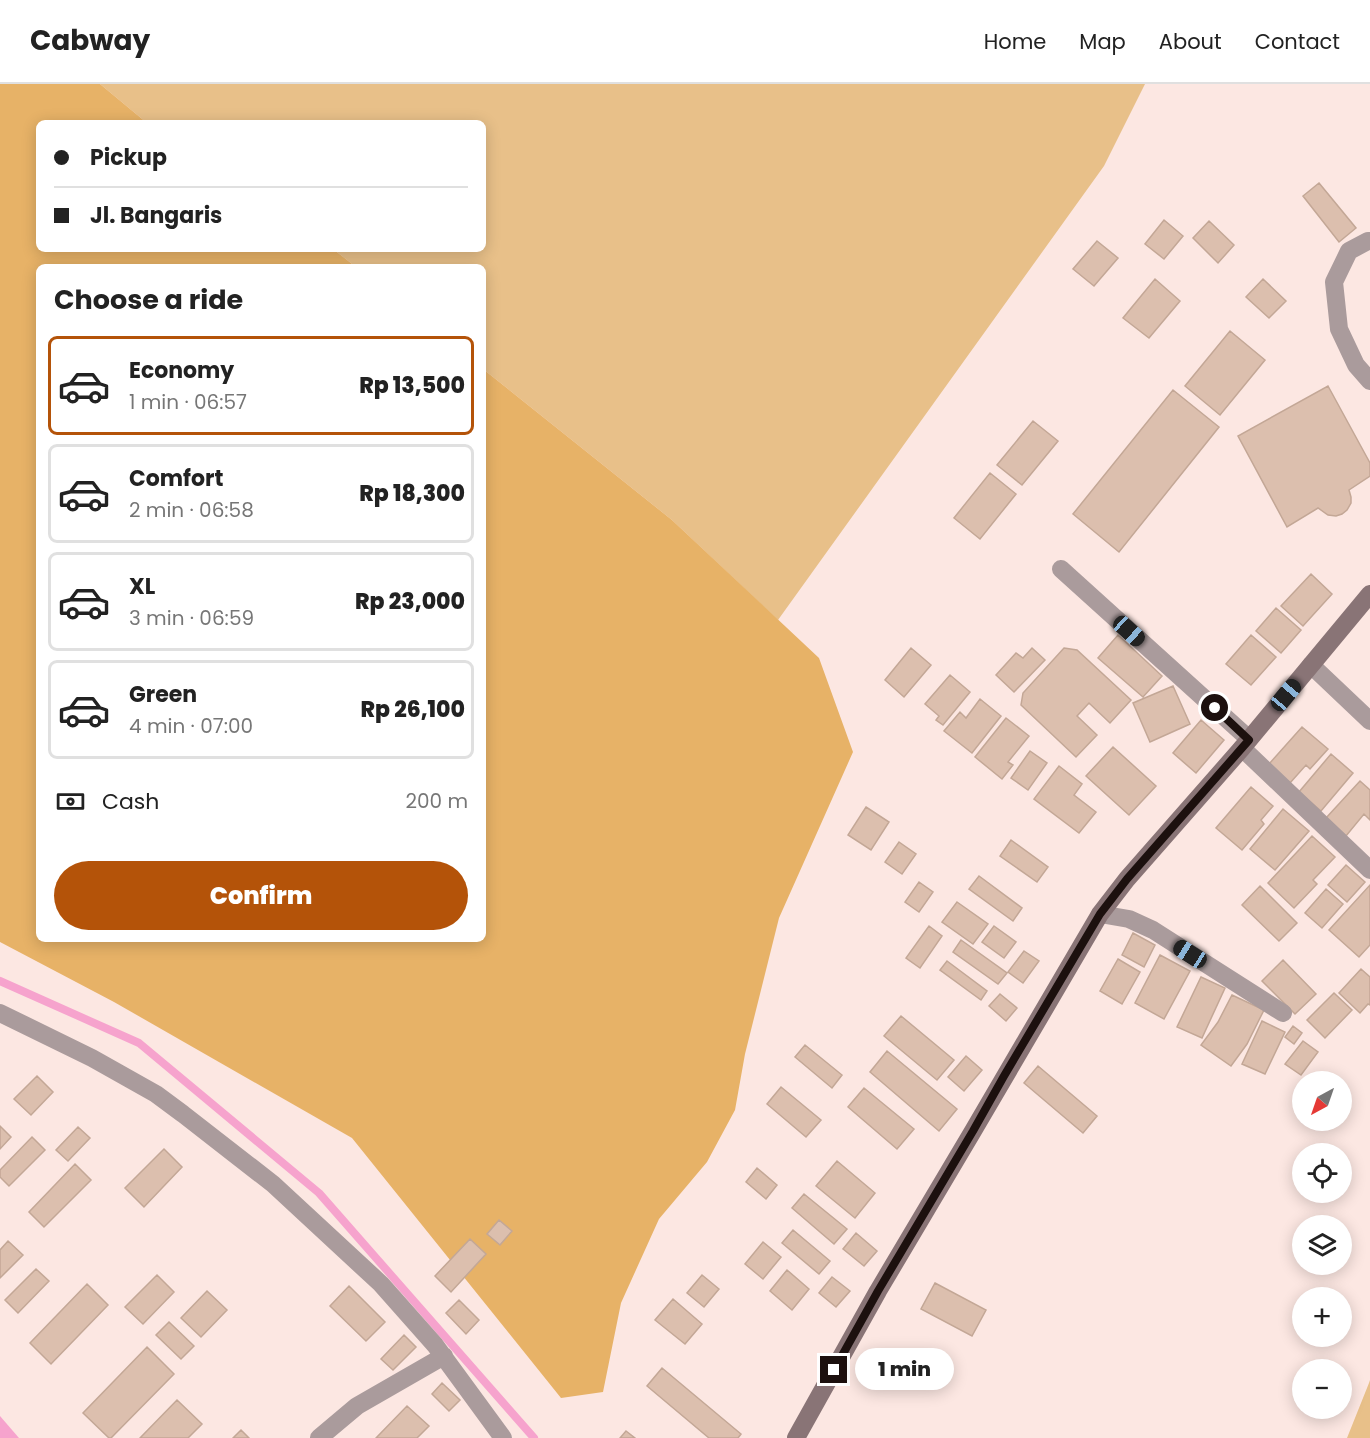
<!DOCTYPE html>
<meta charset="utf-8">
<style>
:root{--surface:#fff;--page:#f2f2f2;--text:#222;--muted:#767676;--line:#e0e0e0;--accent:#b45309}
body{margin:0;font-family:Poppins,sans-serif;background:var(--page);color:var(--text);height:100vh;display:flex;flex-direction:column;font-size:22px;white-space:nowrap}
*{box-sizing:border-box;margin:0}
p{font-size:20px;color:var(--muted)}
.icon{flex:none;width:33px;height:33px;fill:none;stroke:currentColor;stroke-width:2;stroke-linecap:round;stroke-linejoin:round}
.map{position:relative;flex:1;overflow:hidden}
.side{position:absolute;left:36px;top:180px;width:450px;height:678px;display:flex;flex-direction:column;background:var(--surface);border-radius:9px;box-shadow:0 3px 15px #0003}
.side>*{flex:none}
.guide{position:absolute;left:36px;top:36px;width:450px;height:132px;border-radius:9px;box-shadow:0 3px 15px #0003;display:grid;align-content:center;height:132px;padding:0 18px;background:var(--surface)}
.needle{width:39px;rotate:220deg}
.controls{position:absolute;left:1292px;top:987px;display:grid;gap:12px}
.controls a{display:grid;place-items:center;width:60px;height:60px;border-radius:50%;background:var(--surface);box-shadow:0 3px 15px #0003;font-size:30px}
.end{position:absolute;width:27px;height:27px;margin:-14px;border:8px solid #1c100e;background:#fff;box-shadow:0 0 0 3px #fff}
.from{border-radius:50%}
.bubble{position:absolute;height:42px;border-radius:21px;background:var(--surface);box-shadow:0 3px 15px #0003;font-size:20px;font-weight:800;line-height:42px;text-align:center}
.car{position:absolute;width:18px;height:36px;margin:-18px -9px;border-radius:8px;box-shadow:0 0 4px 2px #0007;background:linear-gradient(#222 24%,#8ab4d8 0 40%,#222 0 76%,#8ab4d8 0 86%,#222 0)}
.guide b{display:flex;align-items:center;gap:21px;height:57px;font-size:22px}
.guide b+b{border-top:2px solid var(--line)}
.guide i{width:15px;height:15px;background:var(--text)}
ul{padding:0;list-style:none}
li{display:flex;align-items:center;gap:18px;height:99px;margin:0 12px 9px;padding:0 6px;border:3px solid var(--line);border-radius:9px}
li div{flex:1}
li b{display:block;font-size:22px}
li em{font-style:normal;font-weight:800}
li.on{border-color:var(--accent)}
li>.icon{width:54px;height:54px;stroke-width:1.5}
h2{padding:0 18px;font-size:27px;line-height:72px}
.pay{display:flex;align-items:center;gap:15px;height:66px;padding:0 18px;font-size:22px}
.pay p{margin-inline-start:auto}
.primary-button{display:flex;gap:12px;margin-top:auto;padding:12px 18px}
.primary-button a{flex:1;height:69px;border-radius:36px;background:var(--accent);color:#fff;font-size:24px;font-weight:800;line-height:69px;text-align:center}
header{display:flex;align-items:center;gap:36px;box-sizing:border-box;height:84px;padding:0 30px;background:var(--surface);border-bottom:2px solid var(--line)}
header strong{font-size:28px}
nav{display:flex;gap:33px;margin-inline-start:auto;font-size:21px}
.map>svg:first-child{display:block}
.green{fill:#e8c089}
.forest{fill:#e7b267}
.water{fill:#f6a3cd}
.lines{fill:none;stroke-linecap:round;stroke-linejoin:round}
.stream{stroke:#f6a3cd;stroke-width:8}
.building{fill:#dcbfae;stroke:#c3a796;stroke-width:1.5}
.street{stroke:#aa9b9c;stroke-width:18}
.secondary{stroke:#897476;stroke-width:18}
.route{stroke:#1c100e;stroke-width:8}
</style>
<header>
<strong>Cabway</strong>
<nav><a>Home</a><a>Map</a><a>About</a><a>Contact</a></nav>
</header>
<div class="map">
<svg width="1370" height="1354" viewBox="0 0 1370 1354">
<rect width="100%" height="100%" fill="#fce7e2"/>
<path class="green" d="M100,0H1145L1104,82L778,536L672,436L483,285V183H356L333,165H483V39H147Z
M1370,1296V1354H1347L1369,1299Z"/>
<path class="forest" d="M0,0H100L147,39H39V165H333L356,183H39V855H483V285L672,436L819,574L853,668L779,834L745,970L735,1026L707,1078L659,1135L621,1219L603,1308L561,1314L352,1054L114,918L0,858Z"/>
<path class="water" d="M0,1332L19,1354H0Z"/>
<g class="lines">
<path class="stream" d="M0,897L139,959L319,1109L534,1354"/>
</g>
<path class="building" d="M1319,99L1356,144L1339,158L1303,112Z
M1164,136L1183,152L1164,175L1145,160Z
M1209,137L1234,161L1218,179L1193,154Z
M1097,157L1118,174L1094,202L1073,185Z
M1155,195L1180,217L1149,254L1123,234Z
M1263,195L1286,217L1269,234L1246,213Z
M1230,247L1265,276L1220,331L1185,302Z
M1328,302L1370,379V392L1349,406L1351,413V419L1347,426L1342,430L1336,432L1328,431L1318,424L1287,443L1238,352Z
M1173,306L1219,343L1119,468L1073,430Z
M1033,337L1058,357L1022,401L997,381Z
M990,389L1016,410L980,455L954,434Z
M1311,490L1332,510L1303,542L1281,522Z
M1276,524L1301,546L1281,569L1256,547Z
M1118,551L1162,592L1143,613L1098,574Z
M1251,551L1276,573L1251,601L1226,580Z
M911,564L931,581L904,613L885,596Z
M1032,564L1045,576L1014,608L996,591L1016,569L1023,574Z
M1064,564L1077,566L1131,616L1110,639L1089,619L1077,632L1097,651L1076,673L1021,621L1023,609Z
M950,591L970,608L943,641L936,636L939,632L925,620Z
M1173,602L1190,640L1150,658L1133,619Z
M980,615L1001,632L972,669L944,647L960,628L966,634Z
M1006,634L1029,652L1008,678L1013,681L1002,695L975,673Z
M1201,636L1224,656L1196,689L1173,669Z
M1302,643L1328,665L1310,685L1306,681L1290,699L1269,680Z
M1113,663L1156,702L1129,731L1086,692Z
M1030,667L1047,679L1028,706L1011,694Z
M1331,670L1353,689L1321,727L1299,708Z
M1059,682L1082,700L1074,711L1096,728L1079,749L1034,715Z
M1360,697L1370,706V736L1364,730L1346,752L1326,734Z
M1251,703L1273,722L1261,736L1264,740L1242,766L1216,744Z
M866,723L889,738L871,766L848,751Z
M1283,725L1309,747L1275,786L1250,765Z
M1312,752L1335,773L1313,796L1317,800L1294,824L1268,799Z
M1011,756L1048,783L1037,798L1000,772Z
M899,758L916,770L902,790L885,778Z
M1346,781L1365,798L1347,818L1328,801Z
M979,792L1022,824L1013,837L969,805Z
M919,798L933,808L919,828L905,818Z
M1370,801V861L1359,873L1329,846Z
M1260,802L1297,839L1279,857L1242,821Z
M1326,805L1343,820L1322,844L1305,829Z
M957,818L988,840L973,860L942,838Z
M929,842L942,852L920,884L906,874Z
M994,842L1016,858L1004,874L982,858Z
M1133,849L1155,861L1144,883L1122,871Z
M961,856L1007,889L998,900L953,868Z
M1024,867L1039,877L1023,899L1008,888Z
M1160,871L1190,887L1164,935L1135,919Z
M1118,875L1140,888L1122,920L1100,907Z
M1283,876L1316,910L1295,930L1262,897Z
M947,877L987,907L981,916L940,886Z
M1361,885L1370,893V921L1368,920L1360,929L1339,909Z
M1201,893L1225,904L1202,954L1177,943Z
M1334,909L1352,926L1325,954L1307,936Z
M1000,910L1017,924L1006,937L989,922Z
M1232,911L1264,926L1247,960L1231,982L1201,961L1218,938Z
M901,932L954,976L937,996L884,952Z
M1262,937L1285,948L1265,990L1242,980Z
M1293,942L1302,949L1294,960L1285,953Z
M1303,957L1318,968L1301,991L1285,980Z
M805,961L842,991L832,1004L795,973Z
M887,967L957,1025L939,1047L870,988Z
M966,972L982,986L964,1007L948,993Z
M1038,982L1097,1032L1083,1049L1024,999Z
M37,992L53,1008L31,1031L14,1015Z
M781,1003L821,1036L806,1053L767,1020Z
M864,1004L914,1045L897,1065L848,1023Z
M0,1042L11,1053L0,1065Z
M78,1043L90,1054L68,1077L56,1066Z
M32,1053L45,1066L9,1102L0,1093V1086Z
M164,1065L182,1083L144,1123L125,1104Z
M837,1077L875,1109L855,1134L816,1102Z
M75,1080L91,1096L44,1143L29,1128Z
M757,1084L777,1101L766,1115L746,1098Z
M804,1110L847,1145L834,1160L792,1124Z
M499,1136L512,1147L500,1161L487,1150Z
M793,1146L830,1177L819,1190L782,1159Z
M856,1149L877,1167L864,1182L843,1165Z
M470,1155L486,1170L451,1208L435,1192Z
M8,1157L23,1171L0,1194V1166Z
M763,1158L781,1173L763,1195L745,1180Z
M36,1185L49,1197L18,1229L5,1216Z
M787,1186L809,1205L792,1226L770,1207Z
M157,1191L174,1208L143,1240L125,1223Z
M702,1191L719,1205L704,1223L687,1209Z
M832,1193L850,1207L836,1223L819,1209Z
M935,1199L986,1226L972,1252L921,1225Z
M87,1200L108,1221L51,1280L30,1259Z
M349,1202L385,1238L366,1257L330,1222Z
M207,1207L227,1226L201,1253L181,1234Z
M673,1215L702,1240L685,1260L655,1236Z
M459,1216L479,1236L466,1250L446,1229Z
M169,1238L194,1262L181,1275L156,1251Z
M404,1251L416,1263L393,1286L381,1275Z
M147,1263L174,1290L111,1354H109L83,1329Z
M662,1284L741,1350L738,1354H709L647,1302Z
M442,1299L460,1316L449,1327L432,1310Z
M177,1316L202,1340L188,1354H140Z
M407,1322L429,1342L417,1354H376Z
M241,1346L249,1354H233Z
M626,1347L635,1354H620Z"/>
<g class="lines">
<path class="street" d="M1370,157H1368L1349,167L1334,198L1339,245L1356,281L1370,297
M1061,485L1249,655
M1311,581L1370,637
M1242,664L1370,786
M1100,830L1129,835L1153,846L1283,929
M0,929L92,974L156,1010L183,1030L273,1100L381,1200L435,1261L503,1354
M319,1354L357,1322L444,1272"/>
<path class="secondary" d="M796,1354L878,1207L973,1047L1100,830L1127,795L1242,664L1370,510"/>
</g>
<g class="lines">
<path class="route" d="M834,1286L878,1207L973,1047L1004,992L1100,830L1127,795L1249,656L1215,624"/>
</g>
</svg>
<div class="controls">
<a><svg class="needle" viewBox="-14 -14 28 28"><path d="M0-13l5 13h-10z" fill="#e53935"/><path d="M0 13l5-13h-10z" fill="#767676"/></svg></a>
<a><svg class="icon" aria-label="locate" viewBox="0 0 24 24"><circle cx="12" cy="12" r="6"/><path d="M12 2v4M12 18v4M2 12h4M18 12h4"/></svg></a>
<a><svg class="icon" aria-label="layers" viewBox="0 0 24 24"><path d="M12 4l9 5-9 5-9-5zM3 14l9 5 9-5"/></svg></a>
<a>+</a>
<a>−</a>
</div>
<i class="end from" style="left:1215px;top:624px"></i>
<i class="end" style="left:834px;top:1286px"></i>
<div class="bubble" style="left:855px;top:1264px;width:99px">1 min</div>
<i class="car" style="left:1129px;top:547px;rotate:132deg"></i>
<i class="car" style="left:1286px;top:611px;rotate:40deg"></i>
<i class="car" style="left:1190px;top:870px;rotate:302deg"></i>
<div class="guide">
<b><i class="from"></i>Pickup</b>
<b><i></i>Jl. Bangaris</b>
</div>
<section class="side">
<h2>Choose a ride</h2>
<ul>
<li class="on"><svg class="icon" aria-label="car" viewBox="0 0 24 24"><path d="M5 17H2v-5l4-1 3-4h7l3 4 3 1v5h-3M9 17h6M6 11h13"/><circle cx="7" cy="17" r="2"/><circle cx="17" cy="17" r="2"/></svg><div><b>Economy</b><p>1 min · 06:57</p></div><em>Rp 13,500</em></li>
<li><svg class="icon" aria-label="car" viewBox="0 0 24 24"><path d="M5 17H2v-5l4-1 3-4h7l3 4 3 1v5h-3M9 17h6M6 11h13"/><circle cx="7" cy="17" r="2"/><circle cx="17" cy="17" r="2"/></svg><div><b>Comfort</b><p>2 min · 06:58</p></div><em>Rp 18,300</em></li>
<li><svg class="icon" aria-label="car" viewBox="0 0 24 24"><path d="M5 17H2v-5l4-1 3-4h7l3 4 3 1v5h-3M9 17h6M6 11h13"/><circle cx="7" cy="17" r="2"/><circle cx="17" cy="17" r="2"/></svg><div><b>XL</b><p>3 min · 06:59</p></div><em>Rp 23,000</em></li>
<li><svg class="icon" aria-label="car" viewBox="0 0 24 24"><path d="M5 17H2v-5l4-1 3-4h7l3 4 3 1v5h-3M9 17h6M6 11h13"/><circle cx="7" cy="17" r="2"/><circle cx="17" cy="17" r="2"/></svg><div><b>Green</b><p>4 min · 07:00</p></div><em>Rp 26,100</em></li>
</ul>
<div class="pay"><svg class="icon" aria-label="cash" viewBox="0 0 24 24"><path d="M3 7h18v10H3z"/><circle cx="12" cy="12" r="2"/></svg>Cash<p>200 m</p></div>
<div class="primary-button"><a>Confirm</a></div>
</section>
</div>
